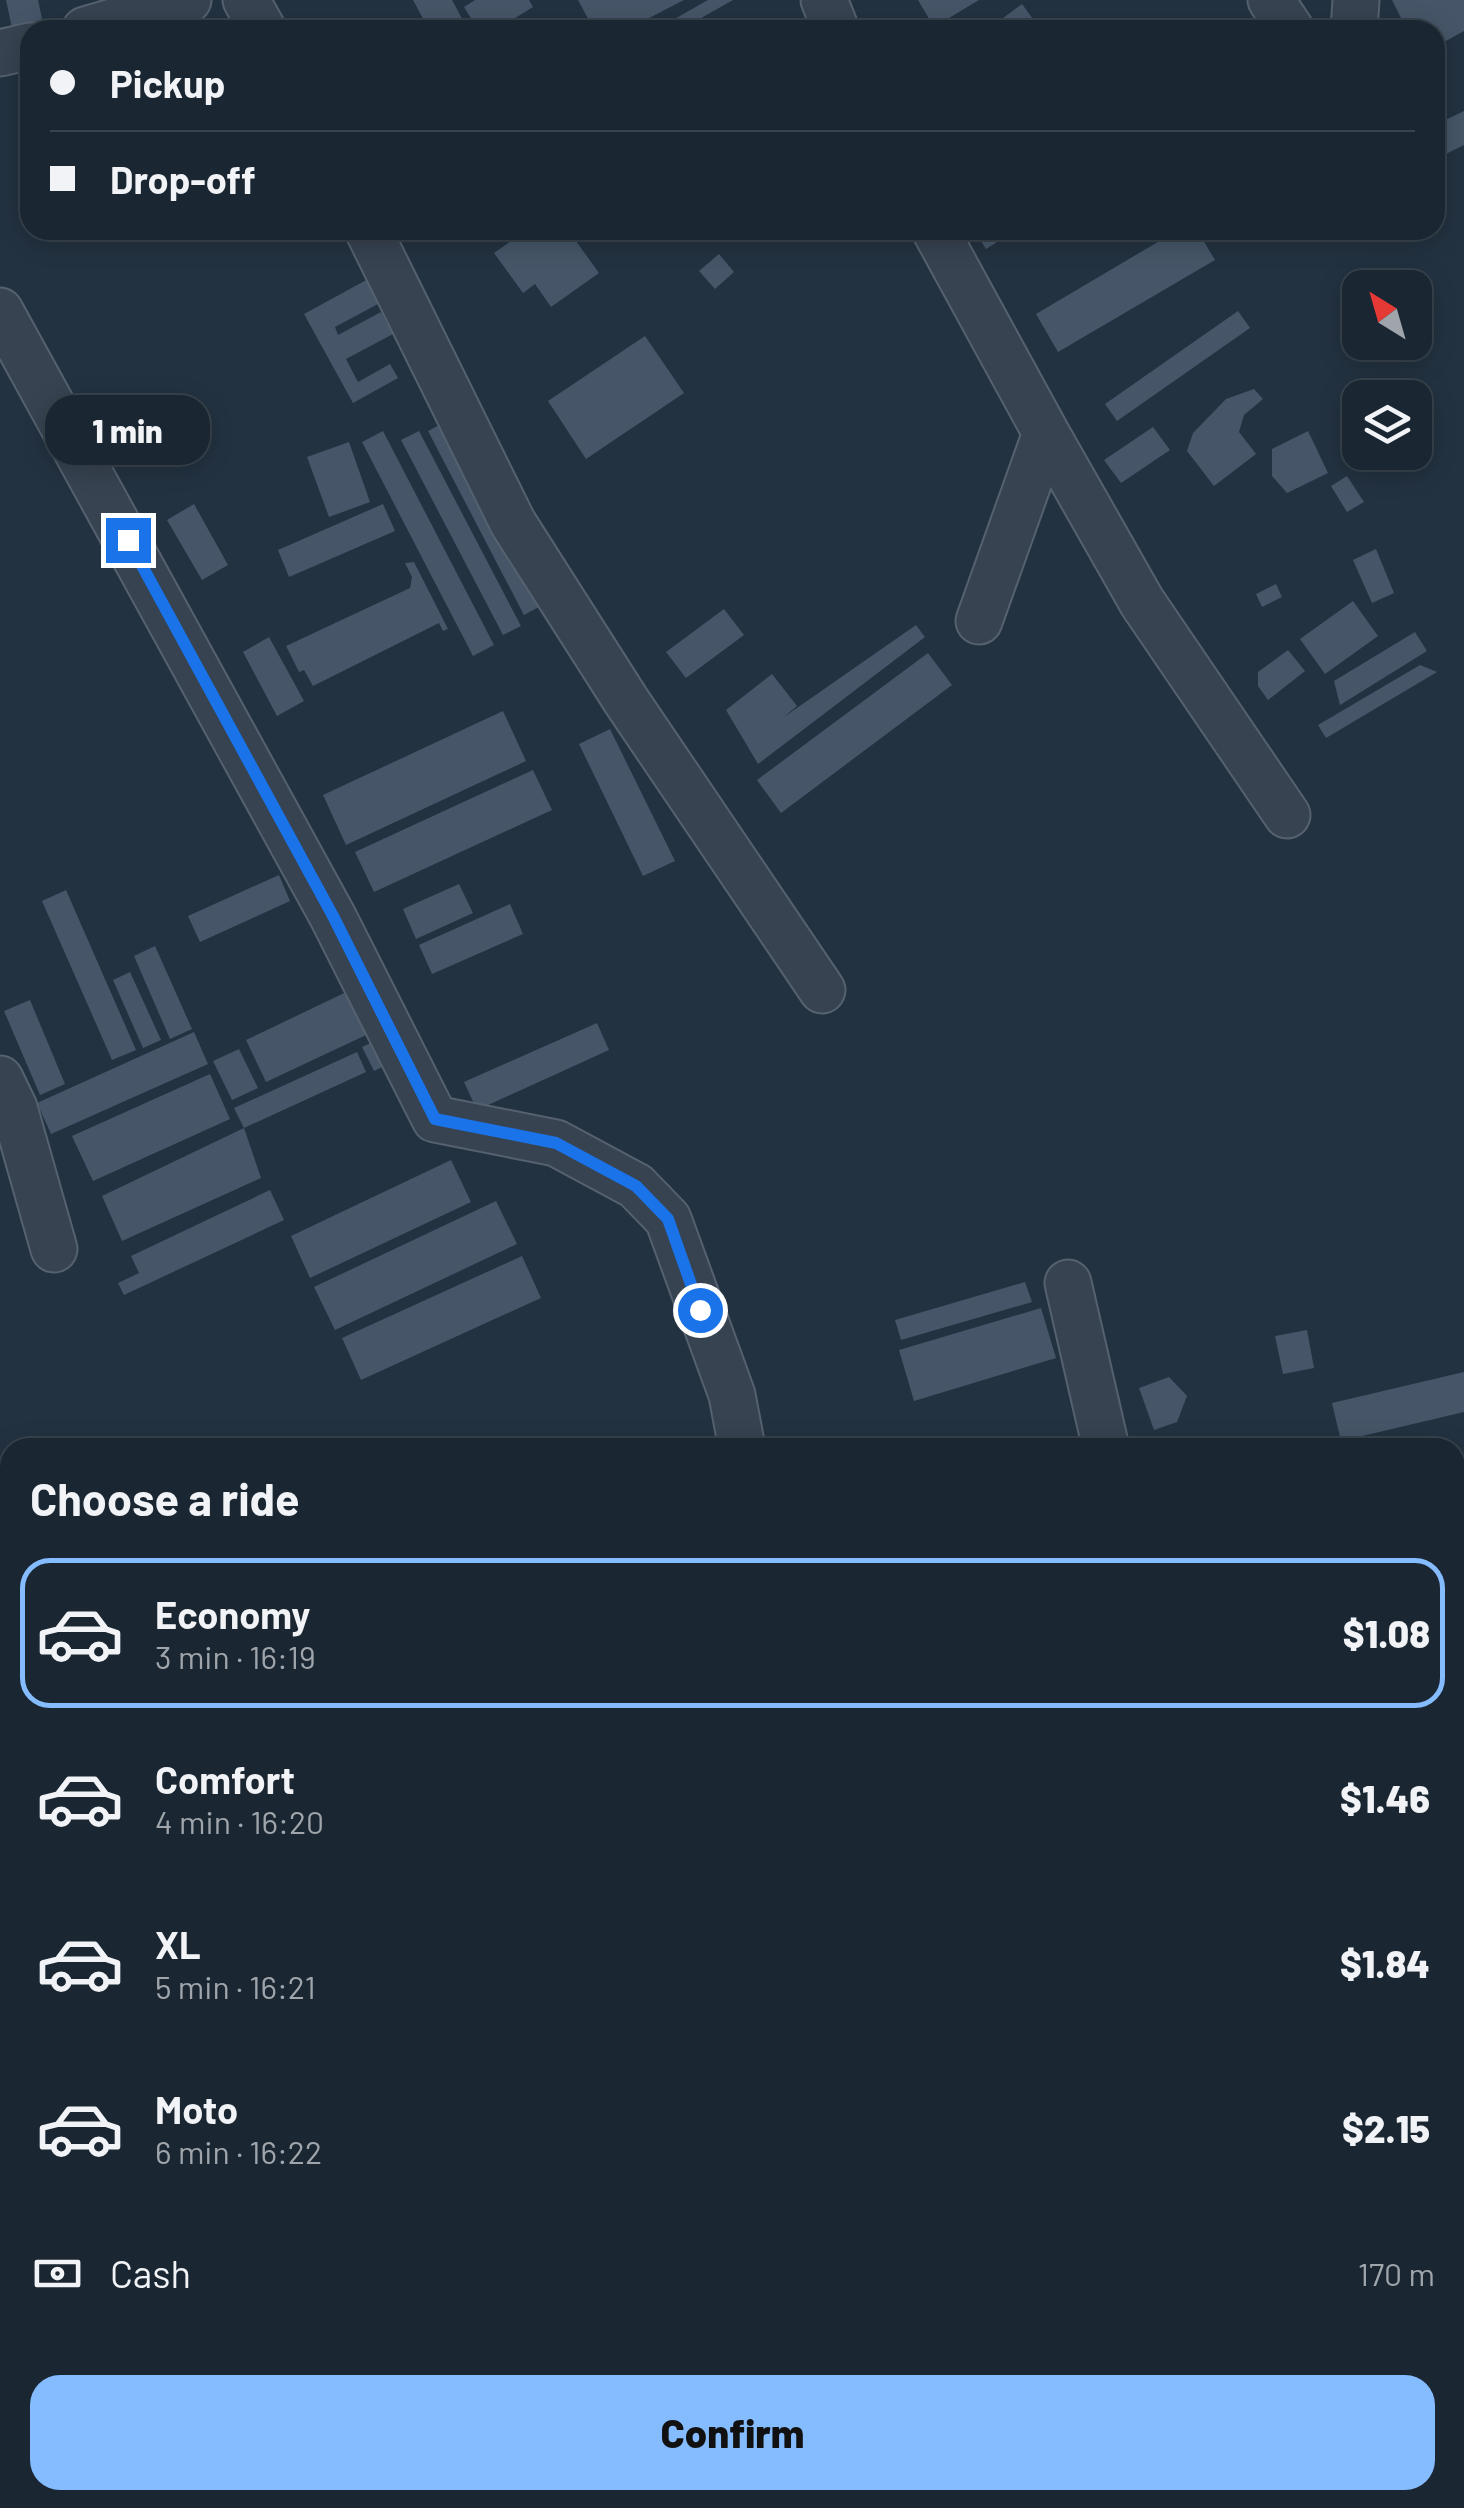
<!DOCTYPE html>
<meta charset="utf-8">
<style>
:root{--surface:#1a2631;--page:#27323d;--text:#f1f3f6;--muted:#9fa5ab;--line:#38434d;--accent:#85bbff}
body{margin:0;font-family:Barlow,sans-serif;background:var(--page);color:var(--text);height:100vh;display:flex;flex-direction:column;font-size:38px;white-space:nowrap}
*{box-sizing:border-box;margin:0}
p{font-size:32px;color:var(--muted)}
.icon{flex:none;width:55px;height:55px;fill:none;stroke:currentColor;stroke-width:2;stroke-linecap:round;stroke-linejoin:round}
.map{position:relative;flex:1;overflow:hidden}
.panel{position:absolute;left:0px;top:1438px;width:1465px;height:1072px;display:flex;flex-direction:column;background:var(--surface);border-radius:30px 30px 0 0;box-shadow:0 5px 25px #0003,0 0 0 2px var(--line)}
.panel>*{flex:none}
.banner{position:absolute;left:20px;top:20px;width:1425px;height:220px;border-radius:30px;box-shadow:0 5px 25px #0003,0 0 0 2px var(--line);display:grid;align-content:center;height:220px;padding:0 30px;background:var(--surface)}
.needle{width:65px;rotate:323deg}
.buttons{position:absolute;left:1342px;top:270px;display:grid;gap:20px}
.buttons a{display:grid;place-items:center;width:90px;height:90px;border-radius:20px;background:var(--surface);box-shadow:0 5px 25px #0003,0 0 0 2px var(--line);font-size:50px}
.end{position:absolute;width:45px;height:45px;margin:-22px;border:12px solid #1a73e8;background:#fff;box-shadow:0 0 0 5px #fff}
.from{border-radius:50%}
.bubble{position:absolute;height:70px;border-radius:30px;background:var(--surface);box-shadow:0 5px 25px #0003,0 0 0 2px var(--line);font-size:32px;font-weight:800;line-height:70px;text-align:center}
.banner b{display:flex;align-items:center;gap:35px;height:95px;font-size:38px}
.banner b+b{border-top:2px solid var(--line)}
.banner i{width:25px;height:25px;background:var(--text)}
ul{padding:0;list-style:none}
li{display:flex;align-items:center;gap:30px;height:150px;margin:0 20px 15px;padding:0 10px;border:5px solid transparent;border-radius:30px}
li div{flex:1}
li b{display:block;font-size:38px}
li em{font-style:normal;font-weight:800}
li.current{border-color:var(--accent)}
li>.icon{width:90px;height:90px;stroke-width:1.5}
h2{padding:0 30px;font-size:45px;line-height:120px}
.pay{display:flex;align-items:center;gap:25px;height:110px;padding:0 30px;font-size:38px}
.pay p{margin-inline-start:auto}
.action{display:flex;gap:20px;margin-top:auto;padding:20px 30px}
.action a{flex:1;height:115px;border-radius:30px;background:var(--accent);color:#111;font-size:40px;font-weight:800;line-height:115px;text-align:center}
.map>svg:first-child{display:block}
.building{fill:#465668}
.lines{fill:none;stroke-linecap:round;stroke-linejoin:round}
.street-casing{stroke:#55616e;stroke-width:49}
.street{stroke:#374351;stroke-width:45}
.route{stroke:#1a73e8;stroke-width:12}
</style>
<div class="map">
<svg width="1464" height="2508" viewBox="0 0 1464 2508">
<rect width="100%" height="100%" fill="#233241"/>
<path class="building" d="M6,0H38L44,28H12Z
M413,0H452L466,26L458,30H429Z
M475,0H529L533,7L496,30H478L464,7Z
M578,0H684L626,30H594Z
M708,0H733L680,30H655Z
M918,0H979L934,27Z
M1392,0H1464V31L1435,47V30H1407Z
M1022,4L1041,30H1006L999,21Z
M1464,111V145L1438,158L1435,125Z
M527,230H568L599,273L551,307L535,284L523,293L494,253Z
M974,230H997L1002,239L986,249Z
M1178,230H1197L1215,260L1058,352L1036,314Z
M719,254L734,272L715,289L699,271Z
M381,272L393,296L335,327L338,335L381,312L393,334L346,359L358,382L390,364L398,378L353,403L304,314Z
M1238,311L1250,328L1117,421L1105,404Z
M645,336L684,393L586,459L548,401Z
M1254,389L1263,399L1244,415L1239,432L1256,454L1214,486L1187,451L1193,433L1226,399Z
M452,418L548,602L524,615L428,431Z
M1153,427L1170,450L1121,483L1104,460Z
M383,431L494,645L473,656L362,442Z
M419,431L521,626L503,635L401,440Z
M1308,431L1328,473L1287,493L1272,476V449Z
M349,442L370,502L329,517L307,457Z
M1347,476L1364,502L1347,512L1331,486Z
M194,504L228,565L202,580L167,520Z
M383,504L395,531L289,577L278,550Z
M1376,549L1394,593L1372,603L1353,560Z
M414,562L448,629L443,631L439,623L313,686L304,670L299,672L286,646L410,588L412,577L405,563Z
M1276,584L1282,597L1262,607L1256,594Z
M1353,601L1378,636L1325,674L1300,639Z
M724,609L744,635L686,678L666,652Z
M916,625L925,637L758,764L726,710L772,674L797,706L784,717Z
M1415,632L1427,651L1340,705L1334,681Z
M269,637L304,701L277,716L243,652Z
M1288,650L1305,671L1268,700L1258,686V672Z
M928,653L952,685L781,813L757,780Z
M1420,665L1437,672L1326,738L1318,725Z
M503,711L526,761L346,845L323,795Z
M610,729L675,861L643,876L579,744Z
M533,770L552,810L374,892L355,852Z
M279,875L290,901L200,942L188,916Z
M459,884L473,913L416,939L403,909Z
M66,890L136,1050L112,1060L42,901Z
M510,904L523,934L432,974L419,945Z
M155,946L192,1029L170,1039L134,956Z
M130,972L161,1040L143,1048L113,980Z
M361,985L381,1028L266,1082L246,1040Z
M30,1000L65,1084L40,1095L4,1011Z
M597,1023L609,1050L477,1110L464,1082Z
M194,1032L208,1064L51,1134L37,1103Z
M383,1037L395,1061L374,1071L362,1047Z
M239,1049L258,1088L232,1100L213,1061Z
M357,1052L366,1072L244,1128L234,1108Z
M210,1074L230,1119L93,1181L72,1136Z
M244,1128L261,1178L122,1241L102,1196Z
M451,1160L471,1202L310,1278L291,1236Z
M270,1190L284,1220L124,1295L118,1283L139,1273L131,1256Z
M496,1201L517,1244L335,1330L314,1287Z
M522,1256L541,1298L361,1380L342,1338Z
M1025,1282L1032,1302L901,1340L895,1320Z
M1041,1308L1056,1358L914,1401L899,1350Z
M1307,1330L1314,1368L1283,1374L1275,1336Z
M1464,1372V1412L1341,1441L1332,1403Z
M1169,1377L1187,1396L1177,1422L1154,1430L1139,1388Z
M1464,1460V1552L1455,1555V1462Z
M1464,1563V1609L1455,1611V1565Z
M1464,2123V2163L1455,2165V2125Z
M0,2419H10V2451H0Z
M10,2470V2500H47V2508H0V2471Z
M1455,2472H1464V2508H1434V2500H1455Z
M157,2500H205V2508H157Z
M213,2500H239L240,2508H214Z
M364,2500H403V2501L367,2508Z
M948,2500H997V2508H949Z"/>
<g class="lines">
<defs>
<path id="street" d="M246,0L263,30
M824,0L836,30
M1271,0L1291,30
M85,30L188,0
M1354,30L1356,0
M0,53L30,46
M368,230L513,523L627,702L822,990
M935,230L1046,433L979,621
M0,311L333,917L435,1119L556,1143L636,1186L668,1219L732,1395L742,1448
M1046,433L1142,602L1287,815
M0,1079L14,1108L54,1249
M1068,1283L1106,1448
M1455,2260L1464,2257
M1011,2500V2508
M570,2508L599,2500"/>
</defs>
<use href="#street" class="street-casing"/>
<use href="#street" class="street"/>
</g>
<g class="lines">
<path class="route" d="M128,540L333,916L435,1119L556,1143L636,1186L668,1219L700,1310"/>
</g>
</svg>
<div class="buttons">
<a><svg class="needle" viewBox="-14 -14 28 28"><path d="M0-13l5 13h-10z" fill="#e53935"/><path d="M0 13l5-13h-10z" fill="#9fa5ab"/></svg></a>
<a><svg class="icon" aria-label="layers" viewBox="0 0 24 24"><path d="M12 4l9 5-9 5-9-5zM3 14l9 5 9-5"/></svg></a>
</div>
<i class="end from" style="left:700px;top:1310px"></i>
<i class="end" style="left:128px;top:540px"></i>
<div class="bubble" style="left:45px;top:395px;width:165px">1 min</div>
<div class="banner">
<b><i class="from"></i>Pickup</b>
<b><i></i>Drop-off</b>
</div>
<section class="panel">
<h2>Choose a ride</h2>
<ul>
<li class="current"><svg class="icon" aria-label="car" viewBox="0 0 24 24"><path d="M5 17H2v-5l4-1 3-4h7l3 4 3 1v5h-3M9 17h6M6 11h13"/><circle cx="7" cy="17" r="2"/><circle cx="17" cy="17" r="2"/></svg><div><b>Economy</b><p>3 min · 16:19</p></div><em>$1.08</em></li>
<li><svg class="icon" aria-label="car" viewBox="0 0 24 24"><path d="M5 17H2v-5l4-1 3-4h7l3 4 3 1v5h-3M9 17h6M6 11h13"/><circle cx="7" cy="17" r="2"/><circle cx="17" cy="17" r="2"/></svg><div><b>Comfort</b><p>4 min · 16:20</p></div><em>$1.46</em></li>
<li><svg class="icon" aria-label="car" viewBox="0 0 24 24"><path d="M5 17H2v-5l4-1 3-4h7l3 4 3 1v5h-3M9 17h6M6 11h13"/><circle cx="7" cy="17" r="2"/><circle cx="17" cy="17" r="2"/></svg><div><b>XL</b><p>5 min · 16:21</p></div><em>$1.84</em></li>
<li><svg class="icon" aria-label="car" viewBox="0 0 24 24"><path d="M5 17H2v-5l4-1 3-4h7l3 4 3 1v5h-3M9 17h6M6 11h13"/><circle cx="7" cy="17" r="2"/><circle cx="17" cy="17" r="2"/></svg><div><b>Moto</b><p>6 min · 16:22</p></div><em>$2.15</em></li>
</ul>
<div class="pay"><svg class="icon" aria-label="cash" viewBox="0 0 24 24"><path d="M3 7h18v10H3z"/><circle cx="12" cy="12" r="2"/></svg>Cash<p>170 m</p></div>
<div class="action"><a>Confirm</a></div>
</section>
</div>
